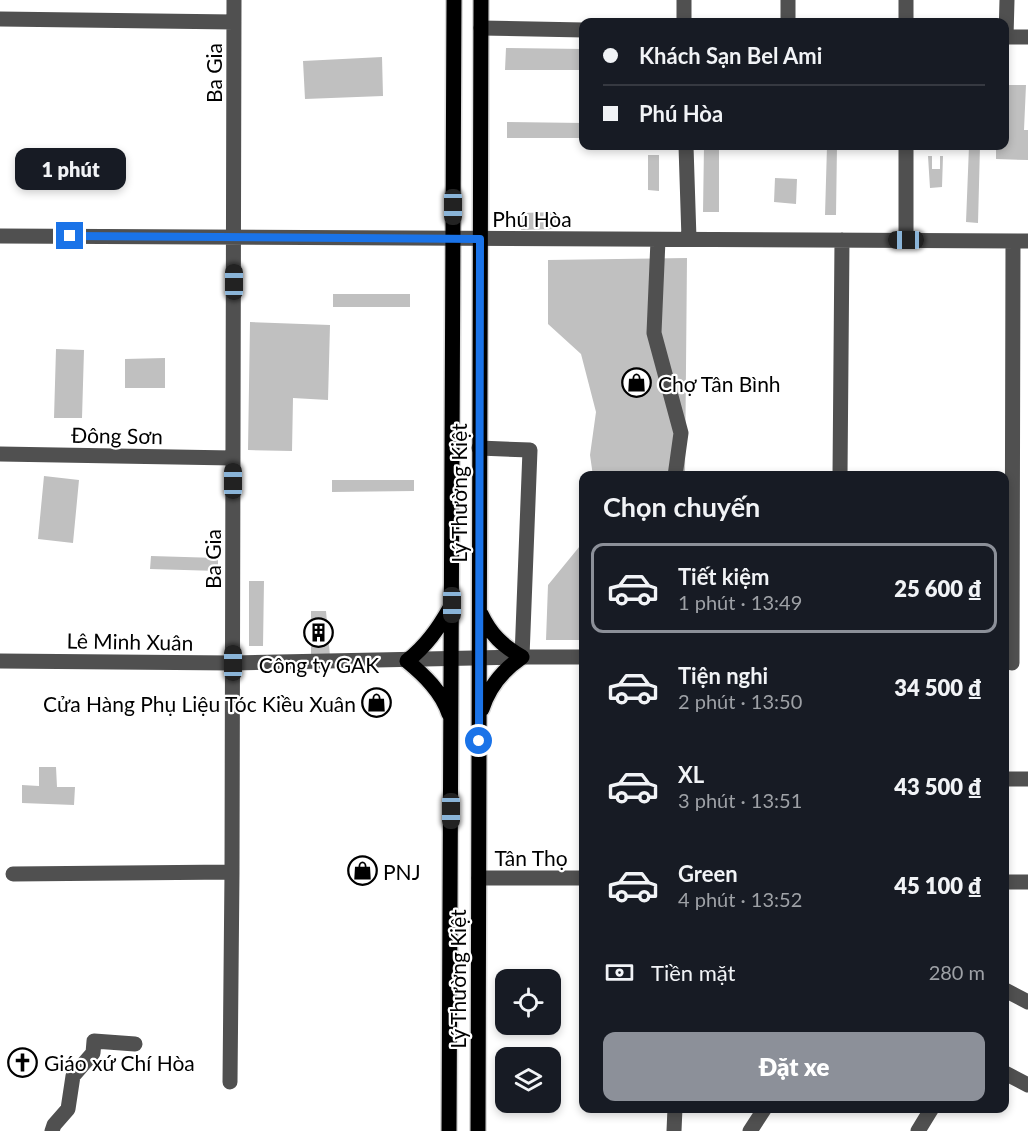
<!DOCTYPE html>
<html lang="vi">
<meta charset="utf-8">
<style>
:root{--surface:#171b24;--page:#20242c;--text:#f1f3f6;--muted:#9ea1a6;--line:#363941;--accent:#8c9099}
body{margin:0;font-family:Lato,sans-serif;background:var(--page);color:var(--text);height:100vh;display:flex;flex-direction:column;font-size:22px;white-space:nowrap}
*{box-sizing:border-box;margin:0}
p{font-size:20px;color:var(--muted)}
.icon{flex:none;width:33px;height:33px;fill:none;stroke:currentColor;stroke-width:2;stroke-linecap:round;stroke-linejoin:round}
.map{position:relative;flex:1;overflow:hidden}
.sheet{position:absolute;left:579px;top:471px;width:430px;height:642px;display:flex;flex-direction:column;background:var(--surface);border-radius:12px;box-shadow:0 3px 9px #0003}
.sheet>*{flex:none}
.guide{position:absolute;left:579px;top:18px;width:430px;height:132px;border-radius:12px;box-shadow:0 3px 9px #0003;display:grid;align-content:center;height:132px;padding:0 24px;background:var(--surface)}
.fabs{position:absolute;left:495px;top:969px;display:grid;gap:12px}
.fabs a{display:grid;place-items:center;width:66px;height:66px;border-radius:12px;background:var(--surface);box-shadow:0 3px 9px #0003;font-size:30px}
.end{position:absolute;width:27px;height:27px;margin:-14px;border:8px solid #1a73e8;background:#fff;box-shadow:0 0 0 3px #fff}
.from{border-radius:50%}
.bubble{position:absolute;height:42px;border-radius:12px;background:var(--surface);box-shadow:0 3px 9px #0003;font-size:20px;font-weight:800;line-height:42px;text-align:center}
.car{position:absolute;width:18px;height:36px;margin:-18px -9px;border-radius:8px;box-shadow:0 0 4px 2px #0007;background:linear-gradient(#222 24%,#8ab4d8 0 40%,#222 0 76%,#8ab4d8 0 86%,#222 0)}
.guide b{display:flex;align-items:center;gap:21px;height:57px;font-size:22px}
.guide b+b{border-top:2px solid var(--line)}
.guide i{width:15px;height:15px;background:var(--text)}
ul{padding:0;list-style:none}
li{display:flex;align-items:center;gap:18px;height:90px;margin:0 12px 9px;padding:0 12px;border:3px solid transparent;border-radius:12px}
li div{flex:1}
li b{display:block;font-size:22px}
li em{font-style:normal;font-weight:800}
li.selected{border-color:var(--accent)}
li>.icon{width:54px;height:54px;stroke-width:1.5}
h2{padding:0 24px;font-size:27px;line-height:72px}
.pay{display:flex;align-items:center;gap:15px;height:66px;padding:0 24px;font-size:22px}
.pay p{margin-inline-start:auto}
.primary-button{display:flex;gap:12px;margin-top:auto;padding:12px 24px}
.primary-button a{flex:1;height:69px;border-radius:12px;background:var(--accent);color:#fff;font-size:24px;font-weight:800;line-height:69px;text-align:center}
.map>svg:first-child{display:block}
.building{fill:#c0c0c0}
.lines{fill:none;stroke-linecap:round;stroke-linejoin:round}
.major-casing{stroke:#dbdbdb;stroke-width:18}
.minor{stroke:#505050;stroke-width:15}
.major{stroke:#000;stroke-width:15}
.route{stroke:#1a73e8;stroke-width:8}
.labels{text-anchor:middle;dominant-baseline:central;stroke-width:4.5;stroke-linejoin:round;paint-order:stroke}
.street-label{font-size:21px;fill:#000;stroke:#fff}
.poi-label{font-size:21px;fill:#000;stroke:#fff;text-anchor:start}
</style>
<div class="map">
<svg width="1028" height="1131" viewBox="0 0 1028 1131">
<rect width="100%" height="100%" fill="#fff"/>
<path class="building" d="M506,48L584,49V70H505Z
M382,57L383,96L305,99L303,61Z
M1005,85H1026L1024,130H1028V160L996,159V146H1005Z
M507,122L584,123V138H507Z
M704,146H719V212H703Z
M827,146H837L836,215H825Z
M969,146H980L978,223L966,222Z
M648,155H659V191L648,190Z
M928,156H932V169H940V156H943L942,187L930,188Z
M775,178L797,179L796,204L774,202Z
M557,212V229L521,230V213Z
M687,258L685,476H593L590,455L596,412L581,354L548,324V260Z
M333,294H410V307H333Z
M250,322L330,325L328,400L293,398L292,451L248,450Z
M56,349L84,350L82,418H54Z
M165,358V388H125V359Z
M44,476L79,480L73,543L38,539Z
M332,480H414V491L332,492Z
M584,541V640H546L548,585Z
M151,556L218,558V571L150,569Z
M249,581H264L263,646H249Z
M311,611H326L330,656L311,657Z
M39,767H56L57,787H75L74,805L22,803V785L39,786Z"/>
<g class="lines">
<defs>
<path id="major" d="M481,614C491,635 502,645 522,657C503,670 489,687 482,709
M449,714C442,692 424,675 407,661C426,646 438,629 450,608
M449,1131L454,0
M478,1131L481,0"/>
</defs>
<use href="#major" class="major-casing"/>
<path class="minor" d="M0,19L234,22
M684,22V0
M788,22V0
M906,22V0
M481,28L584,30
M1005,37H1028
M1006,37L1007,0
M686,146L689,239
M906,146V240
M0,236L1028,241
M658,240L654,333L681,433L675,476
M479,448L530,450L522,657
M0,454L233,458
M840,476L842,240
M0,661L233,663L522,657H584
M1012,663L1013,241
M1005,779H1028
M13,874L232,872
M479,878H584
M1005,882H1028
M1005,990L1028,1002
M1005,1073L1028,1085
M230,1082L232,872L234,0
M52,1131L54,1125L68,1109L73,1076L93,1053L94,1041L135,1044
M674,1131L675,1108
M750,1131L765,1108
M918,1131L932,1108"/>
<use href="#major" class="major"/>
</g>
<g class="lines">
<path class="route" d="M70,236L480,239L479,741"/>
</g>
<defs>
<symbol id="shop-ring" viewBox="-11 -11 22 22"><circle r="9.5" fill="#fff" stroke="#000" stroke-width="1.5"/><path d="M-5-2.5h2.3a2.7 3.5 0 0 1 5.4 0H5L5.5 6h-11ZM-1.5-2.5h3a1.5 2.3 0 0 0-3 0Z" fill="#000"/></symbol>
<symbol id="building-ring" viewBox="-11 -11 22 22"><circle r="9.5" fill="#fff" stroke="#000" stroke-width="1.5"/><path d="M-4-6H4V6H1V3H-1V6H-4ZM-2.5-4.3h1.7v1.8h-1.7ZM.8-4.3h1.7v1.8H.8ZM-2.5-1h1.7V.8h-1.7ZM.8-1h1.7V.8H.8Z" fill="#000"/></symbol>
<symbol id="church-ring" viewBox="-11 -11 22 22"><circle r="9.5" fill="#fff" stroke="#000" stroke-width="1.5"/><path d="M-1.2-6h2.4v3.5h3.3v2.4h-3.3V6h-2.4V-.1h-3.3v-2.4h3.3Z" fill="#000"/></symbol>
</defs>
<g fill-rule="evenodd">
<use href="#shop-ring" x="620" y="366" width="33" height="33"/>
<use href="#building-ring" x="302" y="616" width="33" height="33"/>
<use href="#shop-ring" x="360" y="686" width="33" height="33"/>
<use href="#shop-ring" x="346" y="854" width="33" height="33"/>
<use href="#church-ring" x="6" y="1046" width="33" height="33"/>
</g>
<g class="labels">
<g class="street-label">
<text transform="translate(213 73) rotate(-90)">Ba Gia</text>
<text x="532" y="218">Phú Hòa</text>
<text transform="translate(117 435) rotate(1)">Đông Sơn</text>
<text transform="translate(458 493) rotate(-90)">Lý Thường Kiệt</text>
<text transform="translate(212 559) rotate(-90)">Ba Gia</text>
<text transform="translate(130 641) rotate(1)">Lê Minh Xuân</text>
<text x="531" y="857">Tân Thọ</text>
<text transform="translate(457 979) rotate(-90)">Lý Thường Kiệt</text>
</g>
<g class="poi-label">
<text x="658" y="383">Chợ Tân Bình</text>
<text x="319" y="664" text-anchor="middle">Công ty GAK</text>
<text x="356" y="703" text-anchor="end">Cửa Hàng Phụ Liệu Tóc Kiều Xuân</text>
<text x="383" y="871">PNJ</text>
<text x="44" y="1062">Giáo xứ Chí Hòa</text>
</g>
</g>
</svg>
<div class="fabs">
<a><svg class="icon" aria-label="locate" viewBox="0 0 24 24"><circle cx="12" cy="12" r="6"/><path d="M12 2v4M12 18v4M2 12h4M18 12h4"/></svg></a>
<a><svg class="icon" aria-label="layers" viewBox="0 0 24 24"><path d="M12 4l9 5-9 5-9-5zM3 14l9 5 9-5"/></svg></a>
</div>
<i class="end from" style="left:479px;top:741px"></i>
<i class="end" style="left:70px;top:236px"></i>
<div class="bubble" style="left:15px;top:148px;width:111px">1 phút</div>
<i class="car" style="left:453px;top:207px;rotate:180deg"></i>
<i class="car" style="left:906px;top:240px;rotate:270deg"></i>
<i class="car" style="left:234px;top:282px;rotate:0deg"></i>
<i class="car" style="left:233px;top:481px;rotate:0deg"></i>
<i class="car" style="left:452px;top:605px;rotate:180deg"></i>
<i class="car" style="left:233px;top:663px;rotate:0deg"></i>
<i class="car" style="left:451px;top:811px;rotate:180deg"></i>
<div class="guide">
<b><i class="from"></i>Khách Sạn Bel Ami</b>
<b><i></i>Phú Hòa</b>
</div>
<section class="sheet">
<h2>Chọn chuyến</h2>
<ul>
<li class="selected"><svg class="icon" aria-label="car" viewBox="0 0 24 24"><path d="M5 17H2v-5l4-1 3-4h7l3 4 3 1v5h-3M9 17h6M6 11h13"/><circle cx="7" cy="17" r="2"/><circle cx="17" cy="17" r="2"/></svg><div><b>Tiết kiệm</b><p>1 phút · 13:49</p></div><em>25 600 ₫</em></li>
<li><svg class="icon" aria-label="car" viewBox="0 0 24 24"><path d="M5 17H2v-5l4-1 3-4h7l3 4 3 1v5h-3M9 17h6M6 11h13"/><circle cx="7" cy="17" r="2"/><circle cx="17" cy="17" r="2"/></svg><div><b>Tiện nghi</b><p>2 phút · 13:50</p></div><em>34 500 ₫</em></li>
<li><svg class="icon" aria-label="car" viewBox="0 0 24 24"><path d="M5 17H2v-5l4-1 3-4h7l3 4 3 1v5h-3M9 17h6M6 11h13"/><circle cx="7" cy="17" r="2"/><circle cx="17" cy="17" r="2"/></svg><div><b>XL</b><p>3 phút · 13:51</p></div><em>43 500 ₫</em></li>
<li><svg class="icon" aria-label="car" viewBox="0 0 24 24"><path d="M5 17H2v-5l4-1 3-4h7l3 4 3 1v5h-3M9 17h6M6 11h13"/><circle cx="7" cy="17" r="2"/><circle cx="17" cy="17" r="2"/></svg><div><b>Green</b><p>4 phút · 13:52</p></div><em>45 100 ₫</em></li>
</ul>
<div class="pay"><svg class="icon" aria-label="cash" viewBox="0 0 24 24"><path d="M3 7h18v10H3z"/><circle cx="12" cy="12" r="2"/></svg>Tiền mặt<p>280 m</p></div>
<div class="primary-button"><a>Đặt xe</a></div>
</section>
</div>
